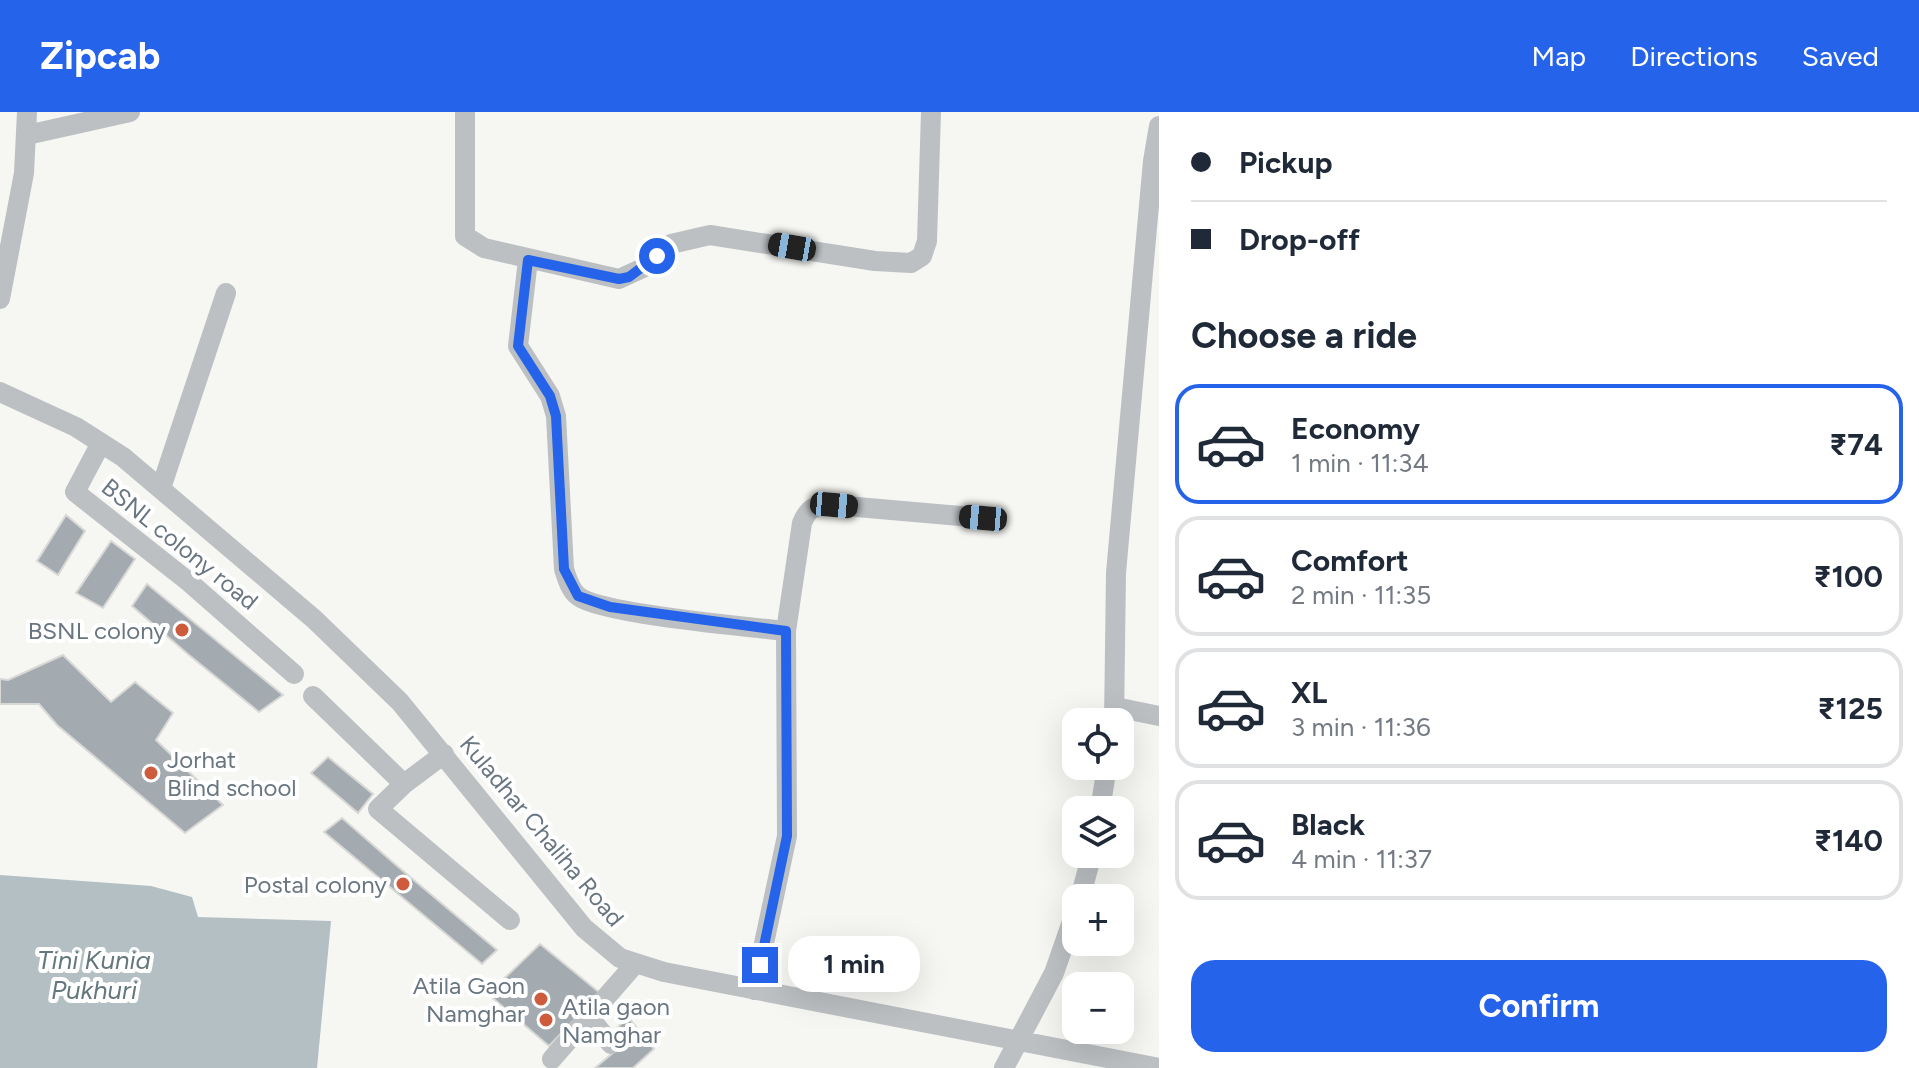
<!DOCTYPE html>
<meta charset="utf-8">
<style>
:root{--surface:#fff;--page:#f6f6f7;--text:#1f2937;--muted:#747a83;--line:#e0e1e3;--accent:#2563eb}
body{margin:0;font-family:Figtree,sans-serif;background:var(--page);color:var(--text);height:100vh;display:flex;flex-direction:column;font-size:30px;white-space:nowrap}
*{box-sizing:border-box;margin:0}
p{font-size:26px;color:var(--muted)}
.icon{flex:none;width:44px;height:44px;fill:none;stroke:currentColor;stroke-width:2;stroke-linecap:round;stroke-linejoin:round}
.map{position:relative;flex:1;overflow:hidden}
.drawer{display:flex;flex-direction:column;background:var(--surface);width:760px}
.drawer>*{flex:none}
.top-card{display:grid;align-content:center;height:176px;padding:0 32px;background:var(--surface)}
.tools{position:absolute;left:1062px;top:596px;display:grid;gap:16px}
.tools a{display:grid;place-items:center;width:72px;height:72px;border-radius:16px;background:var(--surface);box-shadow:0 8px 32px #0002;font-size:40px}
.end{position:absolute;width:36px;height:36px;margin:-18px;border:10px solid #2563eb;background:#fff;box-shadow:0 0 0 4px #fff}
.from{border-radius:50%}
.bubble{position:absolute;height:56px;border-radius:24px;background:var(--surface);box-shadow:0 8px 32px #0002;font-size:26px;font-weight:700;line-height:56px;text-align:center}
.car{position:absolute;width:24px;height:48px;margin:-24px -12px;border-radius:10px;box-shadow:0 0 6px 2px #0007;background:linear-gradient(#222 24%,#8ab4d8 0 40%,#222 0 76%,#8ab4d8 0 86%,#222 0)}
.top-card b{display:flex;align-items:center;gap:28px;height:76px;font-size:30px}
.top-card b+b{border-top:2px solid var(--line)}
.top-card i{width:20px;height:20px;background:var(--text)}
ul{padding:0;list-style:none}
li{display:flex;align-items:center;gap:24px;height:120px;margin:0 16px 12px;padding:0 16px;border:4px solid var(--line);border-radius:24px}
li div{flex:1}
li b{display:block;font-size:30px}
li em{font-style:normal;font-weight:700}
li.on{border-color:var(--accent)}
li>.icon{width:72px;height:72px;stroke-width:1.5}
h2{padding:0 32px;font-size:36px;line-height:96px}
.action{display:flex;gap:16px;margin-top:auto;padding:16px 32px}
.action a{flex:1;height:92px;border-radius:24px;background:var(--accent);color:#fff;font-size:32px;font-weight:700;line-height:92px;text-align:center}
header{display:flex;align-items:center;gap:48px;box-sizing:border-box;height:112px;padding:0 40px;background:var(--accent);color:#fff}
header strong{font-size:38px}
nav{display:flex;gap:44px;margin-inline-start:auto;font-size:28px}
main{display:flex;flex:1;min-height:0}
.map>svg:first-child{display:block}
.water{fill:#b4bfc3}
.building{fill:#a4abb0;stroke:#d8d8d6;stroke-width:2}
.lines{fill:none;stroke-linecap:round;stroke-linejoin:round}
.minor{stroke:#bcc0c3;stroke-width:20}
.route{stroke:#2563eb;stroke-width:10}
.poi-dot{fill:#ce5c3c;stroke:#fff;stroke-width:3}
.labels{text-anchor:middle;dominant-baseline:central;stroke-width:8;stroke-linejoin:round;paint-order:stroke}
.street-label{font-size:24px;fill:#697681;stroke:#fff}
.poi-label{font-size:24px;fill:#697681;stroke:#fff;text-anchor:end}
.water-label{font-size:26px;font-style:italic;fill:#64777d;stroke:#fff}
</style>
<header>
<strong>Zipcab</strong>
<nav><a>Map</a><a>Directions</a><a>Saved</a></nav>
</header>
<main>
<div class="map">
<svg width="1159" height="956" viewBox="0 0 1159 956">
<rect width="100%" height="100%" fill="#f6f6f3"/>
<path class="water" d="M0,763L151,774L192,785L198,805L331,809L317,956H0Z"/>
<path class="building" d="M66,403L85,419L58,463L37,449Z
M111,429L135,447L103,496L76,481Z
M147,472L283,583L259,600L189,543L132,494Z
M63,543L111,590L135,570L173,601L156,628L223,693L185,721L57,613L39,592H0V567L8,568Z
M328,645L373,682L358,701L311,661Z
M342,706L396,753L497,838L482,852L324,720Z
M540,832L600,881L549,934L488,882Z
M628,905L654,937L633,956H595L621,934L612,921Z"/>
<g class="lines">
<path class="minor" d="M465,0V124L484,136L619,167L643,156L671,132L710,123L875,149L911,151L922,144L927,129L931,0
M27,23L130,0
M528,148L518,234L550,284L556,304L564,457C567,466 570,478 578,484C600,502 750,515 786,519
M0,187L24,61L27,0
M0,280L76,315L123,345L314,507L400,590L584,816L620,846L664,860L1159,956
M101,331L75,380L189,470L294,562
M161,376L226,181
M313,584L404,672L444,642
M1115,595L1159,604
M1114,610L1116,461L1153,49L1159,14
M404,672L378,697L510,808
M1100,698L1107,654
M1080,786L1092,742
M754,878L787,724L786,519L802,411C809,394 816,393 834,393L983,406
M589,905L611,932
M552,947L635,852
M1004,956L1054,861L1076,798"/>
</g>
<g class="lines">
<path class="route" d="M657,144L629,165L619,167L528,148L518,234L550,284L556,304L564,457L578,484L610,495L786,519L787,724L760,853"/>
</g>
<g class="poi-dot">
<circle cx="182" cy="518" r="8"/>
<circle cx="151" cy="661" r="8"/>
<circle cx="403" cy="772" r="8"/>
<circle cx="541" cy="887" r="8"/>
<circle cx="546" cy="908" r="8"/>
</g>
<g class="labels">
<g class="street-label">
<text transform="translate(180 432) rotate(39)">BSNL colony road</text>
<text transform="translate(542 719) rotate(50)">Kuladhar Chaliha Road</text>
</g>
<g class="poi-label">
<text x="166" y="518">BSNL colony</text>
<text x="167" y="647" text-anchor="start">Jorhat<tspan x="167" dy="28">Blind school</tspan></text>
<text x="387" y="772">Postal colony</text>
<text x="525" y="873">Atila Gaon<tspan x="525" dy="28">Namghar</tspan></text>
<text x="562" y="894" text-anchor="start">Atila gaon<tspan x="562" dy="28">Namghar</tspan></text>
</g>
<g class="water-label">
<text x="94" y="848">Tini Kunia<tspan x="94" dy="30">Pukhuri</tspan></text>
</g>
</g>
</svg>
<div class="tools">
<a><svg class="icon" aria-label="locate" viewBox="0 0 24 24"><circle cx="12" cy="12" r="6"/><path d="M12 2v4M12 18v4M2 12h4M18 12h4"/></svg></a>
<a><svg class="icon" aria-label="layers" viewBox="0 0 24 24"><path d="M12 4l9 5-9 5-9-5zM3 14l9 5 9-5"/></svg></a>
<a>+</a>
<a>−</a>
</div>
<i class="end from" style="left:657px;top:144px"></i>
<i class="end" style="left:760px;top:853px"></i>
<div class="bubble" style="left:788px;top:824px;width:132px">1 min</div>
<i class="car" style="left:792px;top:135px;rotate:280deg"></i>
<i class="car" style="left:834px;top:393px;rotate:95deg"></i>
<i class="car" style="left:983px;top:406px;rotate:275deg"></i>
</div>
<section class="drawer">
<div class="top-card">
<b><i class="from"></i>Pickup</b>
<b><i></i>Drop-off</b>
</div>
<h2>Choose a ride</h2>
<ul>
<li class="on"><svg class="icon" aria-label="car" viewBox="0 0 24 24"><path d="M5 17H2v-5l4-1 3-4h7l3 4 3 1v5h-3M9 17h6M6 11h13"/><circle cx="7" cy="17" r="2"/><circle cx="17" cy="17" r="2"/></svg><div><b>Economy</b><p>1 min · 11:34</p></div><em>₹74</em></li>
<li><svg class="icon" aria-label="car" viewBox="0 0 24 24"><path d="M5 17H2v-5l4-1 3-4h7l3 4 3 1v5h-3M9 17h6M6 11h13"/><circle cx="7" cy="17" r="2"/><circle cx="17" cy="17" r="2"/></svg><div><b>Comfort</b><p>2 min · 11:35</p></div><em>₹100</em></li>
<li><svg class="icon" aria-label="car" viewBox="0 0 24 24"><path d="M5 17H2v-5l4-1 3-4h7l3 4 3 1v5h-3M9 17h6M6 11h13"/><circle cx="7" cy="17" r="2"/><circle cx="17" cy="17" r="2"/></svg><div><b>XL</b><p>3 min · 11:36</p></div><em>₹125</em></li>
<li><svg class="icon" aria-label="car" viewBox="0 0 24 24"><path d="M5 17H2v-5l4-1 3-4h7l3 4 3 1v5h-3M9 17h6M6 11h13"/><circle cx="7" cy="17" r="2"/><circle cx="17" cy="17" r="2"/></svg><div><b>Black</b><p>4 min · 11:37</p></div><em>₹140</em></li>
</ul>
<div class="action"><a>Confirm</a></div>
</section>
</main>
